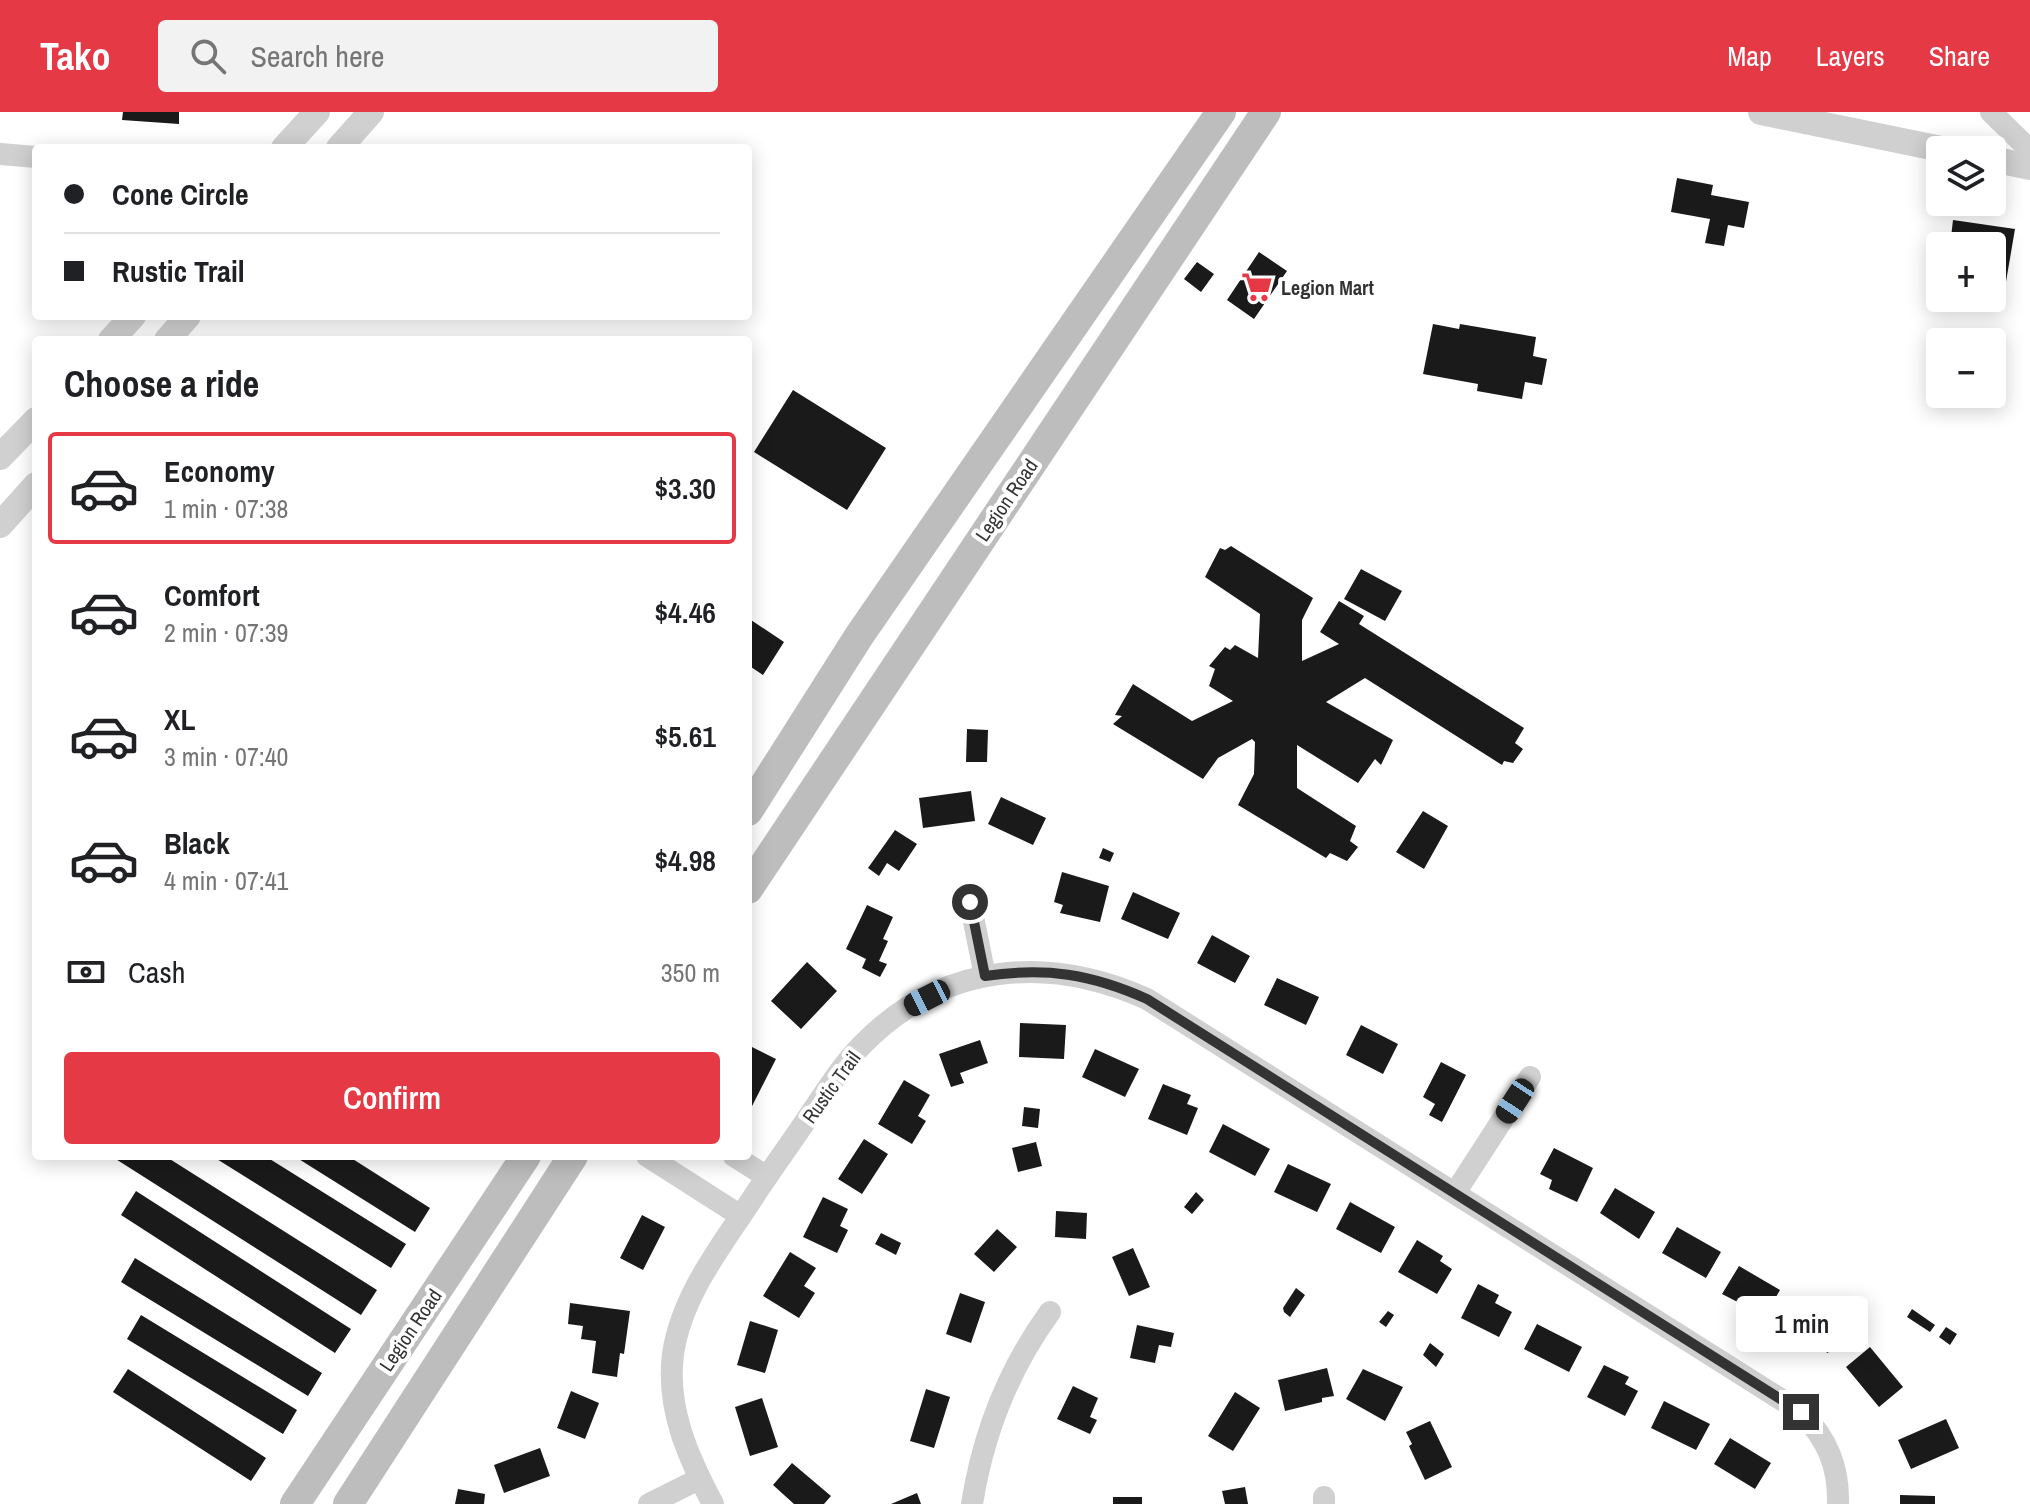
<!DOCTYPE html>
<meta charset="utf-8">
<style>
:root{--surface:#fff;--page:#f2f2f2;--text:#202124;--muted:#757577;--line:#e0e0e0;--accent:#e63946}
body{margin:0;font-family:"Archivo Narrow",sans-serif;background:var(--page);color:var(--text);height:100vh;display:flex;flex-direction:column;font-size:30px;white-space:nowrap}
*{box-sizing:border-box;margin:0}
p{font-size:26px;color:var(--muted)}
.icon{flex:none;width:44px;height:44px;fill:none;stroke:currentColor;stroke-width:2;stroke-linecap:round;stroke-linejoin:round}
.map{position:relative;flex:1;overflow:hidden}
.sheet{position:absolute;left:32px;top:224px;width:720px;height:824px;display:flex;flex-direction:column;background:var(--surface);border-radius:8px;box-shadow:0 4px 20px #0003}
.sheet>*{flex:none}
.top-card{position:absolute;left:32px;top:32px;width:720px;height:176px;border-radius:8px;box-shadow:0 4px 20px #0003;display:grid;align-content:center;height:176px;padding:0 32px;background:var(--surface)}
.fabs{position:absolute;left:1926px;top:24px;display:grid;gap:16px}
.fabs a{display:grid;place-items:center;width:80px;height:80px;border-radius:8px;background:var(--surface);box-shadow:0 4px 20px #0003;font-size:40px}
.end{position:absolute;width:36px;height:36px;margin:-18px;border:10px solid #333;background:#fff;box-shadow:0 0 0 4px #fff}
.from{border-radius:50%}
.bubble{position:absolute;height:56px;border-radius:8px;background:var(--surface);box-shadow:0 4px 20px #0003;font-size:26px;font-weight:600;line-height:56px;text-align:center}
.car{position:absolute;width:24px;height:48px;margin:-24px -12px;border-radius:10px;box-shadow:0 0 6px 2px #0007;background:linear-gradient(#222 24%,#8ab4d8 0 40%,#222 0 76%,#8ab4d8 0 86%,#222 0)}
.top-card b{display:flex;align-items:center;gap:28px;height:76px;font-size:30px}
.top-card b+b{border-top:2px solid var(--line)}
.top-card i{width:20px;height:20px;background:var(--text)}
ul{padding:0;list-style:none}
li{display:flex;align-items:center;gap:24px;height:112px;margin:0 16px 12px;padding:0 16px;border:4px solid transparent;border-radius:8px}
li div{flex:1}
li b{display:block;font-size:30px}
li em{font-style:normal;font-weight:600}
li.on{border-color:var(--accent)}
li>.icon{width:72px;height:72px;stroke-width:1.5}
h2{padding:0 32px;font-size:36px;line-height:96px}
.pay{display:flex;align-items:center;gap:20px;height:88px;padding:0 32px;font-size:30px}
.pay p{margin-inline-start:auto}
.primary-button{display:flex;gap:16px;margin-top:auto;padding:16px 32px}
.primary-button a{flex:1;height:92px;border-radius:8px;background:var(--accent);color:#fff;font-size:32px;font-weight:600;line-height:92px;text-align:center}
header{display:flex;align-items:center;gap:48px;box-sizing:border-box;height:112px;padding:0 40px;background:var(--accent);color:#fff}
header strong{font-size:38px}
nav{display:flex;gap:44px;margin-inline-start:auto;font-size:28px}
.search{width:560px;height:72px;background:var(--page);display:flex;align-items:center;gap:20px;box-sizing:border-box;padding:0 28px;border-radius:8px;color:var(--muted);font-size:30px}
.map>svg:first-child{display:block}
.building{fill:#1a1a1a}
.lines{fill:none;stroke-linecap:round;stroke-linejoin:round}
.minor{stroke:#d0d0d0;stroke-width:22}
.tertiary{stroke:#d0d0d0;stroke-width:26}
.secondary{stroke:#bdbdbd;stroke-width:30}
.route{stroke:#333;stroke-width:10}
.labels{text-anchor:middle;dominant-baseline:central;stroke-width:8;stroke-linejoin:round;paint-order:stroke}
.poi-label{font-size:20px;font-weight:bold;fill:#333;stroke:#fff;text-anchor:start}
.street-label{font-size:20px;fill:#333;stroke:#fff}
</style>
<header>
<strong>Tako</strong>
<div class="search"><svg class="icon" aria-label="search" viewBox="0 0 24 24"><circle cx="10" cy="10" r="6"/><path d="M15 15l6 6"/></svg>Search here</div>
<nav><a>Map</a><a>Layers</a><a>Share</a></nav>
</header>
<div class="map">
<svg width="2030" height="1392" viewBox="0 0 2030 1392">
<rect width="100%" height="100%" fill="#fff"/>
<path class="building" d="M123,0H179V12L122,8Z
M1677,66L1713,73L1711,83L1749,90L1744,116L1728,113L1724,134L1705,131L1710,107L1671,100Z
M1953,108L2015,117L2002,193L1967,188L1992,186V134H1950Z
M1259,140L1287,159L1254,207L1227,188Z
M1197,150L1214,162L1201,180L1184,167Z
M1433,212L1459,217L1460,212L1536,225L1533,244L1547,247L1542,273L1525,270L1522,287L1477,279L1478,272L1423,262Z
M793,278L886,336L847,398L754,340Z
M1231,434L1313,486L1302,508V549L1339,532L1320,520L1339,489L1364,504L1359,512L1524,616L1515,631L1523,637L1513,651L1504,649L1502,653L1365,566L1326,590L1393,628L1381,653L1375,647L1358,671L1297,633V676L1356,714L1350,729L1358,735L1347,749L1330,741L1326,746L1238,693L1254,662L1255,630L1252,627L1218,646L1203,667L1113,612L1122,604L1115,603L1133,572L1192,609L1233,589L1209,574L1215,557L1209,554L1225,535L1230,538L1235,533L1258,546L1260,502L1205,465L1220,436L1225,438Z
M1361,457L1402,479L1385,509L1344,487Z
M748,506L784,530L763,563L748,553Z
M967,617L988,618L987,650H966Z
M971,679L975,709L923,716L919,686Z
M1001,685L1046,706L1033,733L988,712Z
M1423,699L1448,714L1424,757L1396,740Z
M895,718L917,732L899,759L887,751L879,764L868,756Z
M1103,736L1114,741L1110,750L1099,746Z
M1062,760L1109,774L1100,810L1060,801L1063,793L1054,790Z
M1133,780L1180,801L1168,827L1121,807Z
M867,793L893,805L883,827L888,829L879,849L887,852L880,865L862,856L866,847L846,837Z
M1212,823L1250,844L1235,871L1197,851Z
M807,850L837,879L801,917L771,889Z
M1277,866L1319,885L1306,913L1264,893Z
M1020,911L1066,913L1064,947L1019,945Z
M1361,913L1398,932L1383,962L1346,943Z
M980,928L988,951L960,961L964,971L951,975L939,942Z
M752,935L776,947L748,1002V943Z
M1095,937L1139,957L1125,985L1082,965Z
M1441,950L1466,963L1442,1010L1429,1003L1435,992L1423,985Z
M904,968L930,983L918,1004L926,1009L912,1032L878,1012Z
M1163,972L1191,983L1187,992L1198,996L1187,1023L1148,1007Z
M1024,995L1040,997L1038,1016L1022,1014Z
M1223,1012L1270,1037L1255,1064L1209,1040Z
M864,1027L888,1042L862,1082L838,1067Z
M1036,1030L1042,1054L1018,1060L1012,1036Z
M1554,1036L1593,1056L1577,1090L1549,1077L1552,1068L1540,1062Z
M111,1044H165L377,1178L361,1203Z
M212,1044H265L406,1132L391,1156Z
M294,1044H348L430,1096L415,1120Z
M1288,1052L1331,1072L1317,1100L1274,1080Z
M1615,1076L1655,1100L1639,1127L1600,1101Z
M136,1079L351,1217L335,1241L121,1103Z
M1196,1080L1204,1088L1192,1102L1184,1095Z
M823,1085L848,1097L840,1114L848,1118L837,1141L803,1125Z
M1350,1090L1395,1115L1381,1141L1336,1117Z
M1056,1099L1087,1101L1086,1127L1055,1125Z
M642,1103L665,1115L643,1158L620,1146Z
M1677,1115L1721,1140L1706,1166L1662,1141Z
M997,1117L1017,1135L994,1160L974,1142Z
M881,1121L901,1131L896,1143L875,1132Z
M1417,1128L1443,1144L1440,1149L1452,1157L1437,1182L1398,1160Z
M1133,1136L1150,1175L1129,1184L1112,1145Z
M790,1140L816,1156L804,1174L815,1181L799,1206L763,1184Z
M135,1146L322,1261L308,1284L121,1170Z
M1739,1154L1780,1178L1765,1204L1722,1182Z
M1478,1172L1499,1183L1495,1191L1512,1200L1499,1225L1461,1206Z
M1296,1176L1305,1183L1290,1205L1284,1200L1283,1196Z
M960,1181L985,1190L971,1231L946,1222Z
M570,1191L630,1199L624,1242L620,1241L617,1265L592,1261L596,1229L581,1227L583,1214L568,1212Z
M1804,1192L1843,1211L1828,1241L1789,1222Z
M1912,1197L1935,1213L1930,1220L1907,1205Z
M1388,1199L1394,1203L1386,1215L1379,1210Z
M141,1203L297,1298L283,1322L127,1227Z
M750,1209L778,1218L765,1261L737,1253Z
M1537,1212L1582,1235L1569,1260L1524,1237Z
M1137,1213L1174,1221L1171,1235L1159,1233L1155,1251L1130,1246Z
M1946,1215L1957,1222L1950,1233L1939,1225Z
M1430,1231L1444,1242L1436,1255L1423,1243Z
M1870,1235L1903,1275L1879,1295L1846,1255Z
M1604,1253L1629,1265L1625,1272L1638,1279L1625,1304L1587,1285Z
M1327,1256L1334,1284L1322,1286V1290L1285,1299L1278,1268Z
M128,1257L266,1346L251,1369L113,1280Z
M1363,1257L1403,1275L1385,1309L1346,1287Z
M1073,1274L1098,1286L1090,1305L1097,1308L1090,1322L1057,1307Z
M926,1277L950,1285L934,1336L910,1329Z
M571,1279L599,1291L585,1327L557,1316Z
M1235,1280L1260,1296L1233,1339L1208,1324Z
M762,1286L778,1335L750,1344L735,1295Z
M1664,1289L1710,1312L1696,1338L1651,1316Z
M1946,1307L1959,1336L1911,1357L1898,1328Z
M1430,1309L1452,1355L1425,1368L1409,1334L1412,1332L1406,1320Z
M1730,1326L1771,1351L1755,1377L1714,1352Z
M540,1336L550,1364L504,1381L494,1353Z
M792,1351L831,1384L824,1392H794L773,1373Z
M1245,1375L1248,1392H1225L1222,1379Z
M458,1377L485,1382L484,1392H455Z
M917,1381L921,1392H891Z
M1900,1383L1935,1384V1392H1900Z
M1113,1385H1142V1392H1113Z"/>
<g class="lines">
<path class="minor" d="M1991,0L2030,38
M0,42L36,45
M970,790L985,864
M647,1044L741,1104
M734,1044L767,1065
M1455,1081L1530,965
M1324,1385V1392
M649,1392L699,1367
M713,1392C688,1345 666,1296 673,1242C682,1181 724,1131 756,1081C774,1054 793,1028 811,1001C827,978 842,953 862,933C942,851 1046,842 1147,887L1801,1300C1827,1327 1839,1354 1838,1392
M972,1392C983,1322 1008,1258 1050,1200"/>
<path class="tertiary" d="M1761,0L1946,38
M284,36L317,0
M339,36L371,0
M1992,47L2030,55
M111,228L133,204
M167,228L188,204
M0,345L36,308
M0,413L36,373"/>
<path class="secondary" d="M748,699L859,524L1221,0
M748,777L1266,0
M295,1392L526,1044
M348,1392L573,1044"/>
</g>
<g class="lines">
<path class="route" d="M970,790L985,864C1046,855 1091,862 1147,887L1801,1300"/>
</g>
<defs>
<symbol id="supermarket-bare" viewBox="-9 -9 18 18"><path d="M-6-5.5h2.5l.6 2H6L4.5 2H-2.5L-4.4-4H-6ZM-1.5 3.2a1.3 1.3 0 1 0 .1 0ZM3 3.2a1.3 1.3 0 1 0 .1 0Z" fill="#e63946" stroke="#fff" stroke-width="2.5" paint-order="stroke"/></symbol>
</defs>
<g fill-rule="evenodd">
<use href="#supermarket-bare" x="1235" y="153" width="44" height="44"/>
</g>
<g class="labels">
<g class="poi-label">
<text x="1281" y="175">Legion Mart</text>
</g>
<g class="street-label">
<text transform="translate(1006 388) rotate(-56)">Legion Road</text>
<text transform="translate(831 975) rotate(-54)">Rustic Trail</text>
<text transform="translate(410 1218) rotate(-56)">Legion Road</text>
</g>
</g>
</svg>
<div class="fabs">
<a><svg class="icon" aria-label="layers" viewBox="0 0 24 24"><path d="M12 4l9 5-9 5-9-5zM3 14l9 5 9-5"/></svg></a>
<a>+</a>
<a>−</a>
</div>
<i class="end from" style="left:970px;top:790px"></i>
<i class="end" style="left:1801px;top:1300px"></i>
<div class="bubble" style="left:1736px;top:1184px;width:132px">1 min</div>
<i class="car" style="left:927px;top:886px;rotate:243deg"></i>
<i class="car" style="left:1515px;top:989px;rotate:213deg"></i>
<div class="top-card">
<b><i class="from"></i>Cone Circle</b>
<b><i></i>Rustic Trail</b>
</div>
<section class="sheet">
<h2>Choose a ride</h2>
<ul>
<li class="on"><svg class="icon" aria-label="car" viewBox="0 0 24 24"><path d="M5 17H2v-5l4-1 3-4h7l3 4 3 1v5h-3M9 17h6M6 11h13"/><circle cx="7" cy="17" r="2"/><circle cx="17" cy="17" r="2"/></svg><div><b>Economy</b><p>1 min · 07:38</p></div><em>$3.30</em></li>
<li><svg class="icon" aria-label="car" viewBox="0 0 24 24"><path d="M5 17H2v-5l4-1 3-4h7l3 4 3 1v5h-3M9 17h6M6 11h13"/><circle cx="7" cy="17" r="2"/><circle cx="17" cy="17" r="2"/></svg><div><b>Comfort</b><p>2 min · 07:39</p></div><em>$4.46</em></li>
<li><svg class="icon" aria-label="car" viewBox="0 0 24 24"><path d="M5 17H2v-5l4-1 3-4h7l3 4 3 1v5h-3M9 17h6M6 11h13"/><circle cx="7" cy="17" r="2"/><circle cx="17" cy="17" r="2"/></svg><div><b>XL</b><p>3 min · 07:40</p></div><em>$5.61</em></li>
<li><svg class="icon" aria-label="car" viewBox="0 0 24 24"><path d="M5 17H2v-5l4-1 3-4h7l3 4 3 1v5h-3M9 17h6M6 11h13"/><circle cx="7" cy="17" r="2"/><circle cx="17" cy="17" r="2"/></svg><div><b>Black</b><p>4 min · 07:41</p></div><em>$4.98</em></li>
</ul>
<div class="pay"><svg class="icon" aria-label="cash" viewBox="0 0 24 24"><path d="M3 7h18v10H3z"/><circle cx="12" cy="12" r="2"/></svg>Cash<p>350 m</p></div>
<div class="primary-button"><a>Confirm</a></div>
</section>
</div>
